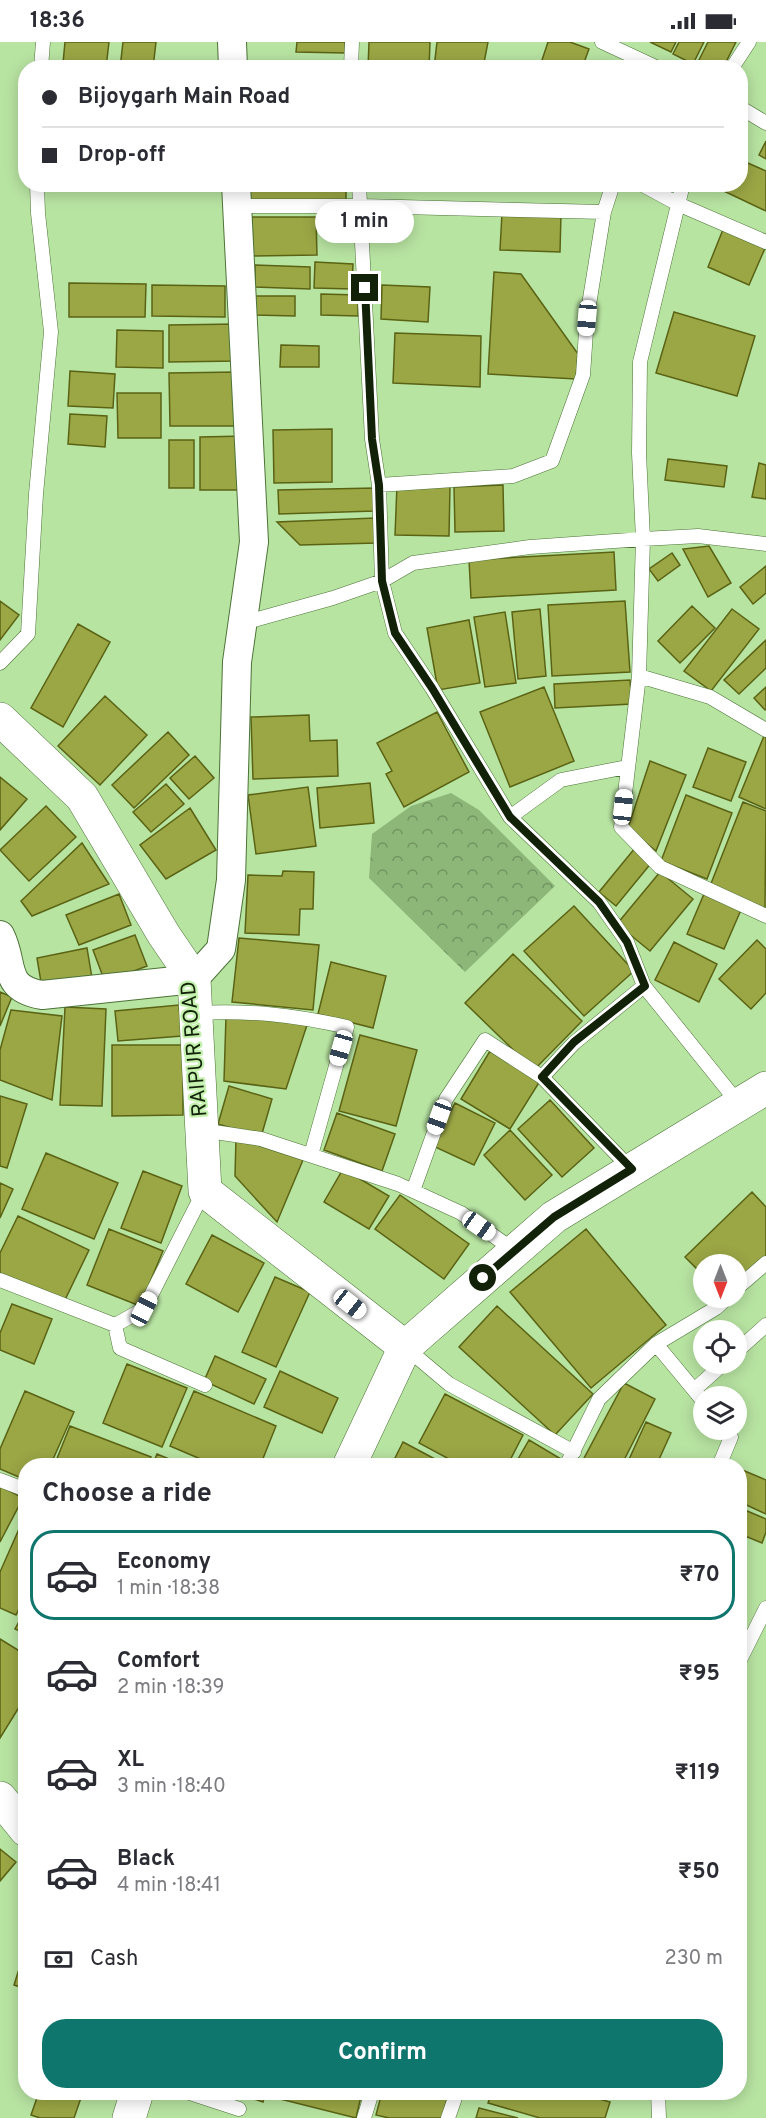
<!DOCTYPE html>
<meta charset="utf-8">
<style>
:root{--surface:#fff;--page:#f2f2f3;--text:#2b2b33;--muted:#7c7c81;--line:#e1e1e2;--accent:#0f766e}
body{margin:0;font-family:Overpass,sans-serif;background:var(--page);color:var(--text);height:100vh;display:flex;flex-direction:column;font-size:22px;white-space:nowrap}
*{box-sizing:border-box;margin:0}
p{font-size:20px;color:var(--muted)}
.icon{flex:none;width:33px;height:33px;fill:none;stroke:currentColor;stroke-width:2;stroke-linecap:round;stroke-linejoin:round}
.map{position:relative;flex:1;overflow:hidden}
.drawer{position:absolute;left:18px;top:1416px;width:729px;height:642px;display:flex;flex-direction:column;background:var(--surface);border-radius:24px;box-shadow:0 3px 15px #0003}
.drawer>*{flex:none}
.banner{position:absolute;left:18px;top:18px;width:730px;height:132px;border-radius:24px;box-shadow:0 3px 15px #0003;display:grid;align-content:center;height:132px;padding:0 24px;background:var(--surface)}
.needle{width:39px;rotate:180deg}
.tools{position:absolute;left:693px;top:1212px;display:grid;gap:12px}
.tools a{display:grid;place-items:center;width:54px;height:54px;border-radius:50%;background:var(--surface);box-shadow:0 3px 15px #0003;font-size:30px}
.end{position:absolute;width:27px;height:27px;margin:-14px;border:8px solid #122209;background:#fff;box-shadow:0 0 0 3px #fff}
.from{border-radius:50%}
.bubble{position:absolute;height:42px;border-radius:21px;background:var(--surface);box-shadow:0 3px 15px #0003;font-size:20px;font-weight:700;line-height:42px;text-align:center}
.car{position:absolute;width:18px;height:36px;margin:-18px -9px;border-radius:8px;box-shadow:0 0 4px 2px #0007;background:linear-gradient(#fff 24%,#345 0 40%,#fff 0 76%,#345 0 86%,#fff 0)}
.banner b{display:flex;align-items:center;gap:21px;height:57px;font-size:22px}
.banner b+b{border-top:2px solid var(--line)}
.banner i{width:15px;height:15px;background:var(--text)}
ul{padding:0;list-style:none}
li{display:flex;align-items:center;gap:18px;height:90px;margin:0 12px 9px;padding:0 12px;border:3px solid transparent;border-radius:24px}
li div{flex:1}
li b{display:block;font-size:22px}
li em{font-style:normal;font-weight:700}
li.selected{border-color:var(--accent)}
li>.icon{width:54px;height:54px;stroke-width:1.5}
h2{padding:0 24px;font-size:27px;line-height:72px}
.pay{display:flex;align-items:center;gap:15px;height:66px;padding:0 24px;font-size:22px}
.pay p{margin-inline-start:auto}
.button{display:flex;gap:12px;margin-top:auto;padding:12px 24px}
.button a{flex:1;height:69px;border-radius:24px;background:var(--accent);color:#fff;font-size:24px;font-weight:700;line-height:69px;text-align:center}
.status{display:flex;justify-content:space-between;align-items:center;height:42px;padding:0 30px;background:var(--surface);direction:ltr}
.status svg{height:16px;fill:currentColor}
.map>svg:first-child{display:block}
.park{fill:url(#park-crowns)}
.building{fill:#9ba745;stroke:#5a6314;stroke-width:1.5}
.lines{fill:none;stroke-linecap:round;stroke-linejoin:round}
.service-casing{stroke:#4c7337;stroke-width:15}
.minor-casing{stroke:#4c7337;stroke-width:30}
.tertiary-casing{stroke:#4c7337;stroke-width:34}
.service{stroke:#fff;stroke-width:14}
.minor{stroke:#fff;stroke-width:28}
.tertiary{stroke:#fff;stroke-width:33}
.route{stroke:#122209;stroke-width:8}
.labels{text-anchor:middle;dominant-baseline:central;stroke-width:4.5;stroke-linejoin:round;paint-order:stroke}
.street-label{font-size:21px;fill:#122209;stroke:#c5f1af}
</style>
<div class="status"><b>18:36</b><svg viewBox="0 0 49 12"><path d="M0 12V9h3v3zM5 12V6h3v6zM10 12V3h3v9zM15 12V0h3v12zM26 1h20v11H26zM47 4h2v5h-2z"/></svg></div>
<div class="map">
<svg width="766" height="2076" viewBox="0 0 766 2076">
<defs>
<pattern id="park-crowns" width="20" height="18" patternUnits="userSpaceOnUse" patternTransform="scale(1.5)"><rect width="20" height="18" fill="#8cb778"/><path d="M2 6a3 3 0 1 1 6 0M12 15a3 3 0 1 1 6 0" fill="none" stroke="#719461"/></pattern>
</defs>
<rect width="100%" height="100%" fill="#b8e4a2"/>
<path class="park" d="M451,751L479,768L555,844L465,930L369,836L372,792L411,764Z"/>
<path class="building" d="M65,0H109L106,26L63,21Z
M123,0H156L153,26H120Z
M297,0H345V11L296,10Z
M369,0H430L429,26H368Z
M437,0H488L483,26H434Z
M548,0H570L589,7L582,26H554L541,21Z
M650,0H676L671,10Z
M679,0H704L693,22L673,12Z
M708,0H736L723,26H704L697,22Z
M766,99V117L759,113Z
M741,118L766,129V169L709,142H741Z
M249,142H346V161H250Z
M502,171L561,172L560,210L500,208Z
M252,175H316L317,213L253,214Z
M724,185L766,204L749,243L708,225Z
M315,220L353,222L352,247L314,246Z
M255,223L310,225V247L255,245Z
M494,230L521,232L578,312L576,337L488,332Z
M69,241L146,242L145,275H69Z
M152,243L225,244V275L152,274Z
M382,243L430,245L428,280L381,277Z
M321,252L358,253V274L321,273Z
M254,254H295V274L254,273Z
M674,270L755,294L737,354L656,331Z
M236,282L237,319L169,320V283Z
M117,288L163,289V326L116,325Z
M395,291L481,294L480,345L393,341Z
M281,303L319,304V325H280Z
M70,329L115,332L113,366L68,364Z
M236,330L237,384H170L169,331Z
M117,351H161V396H118Z
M70,372L107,374L105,405L68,402Z
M332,387V440L274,441L273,388Z
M245,394L246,448H200V395Z
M169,398H194V446H169Z
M668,417L727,424L724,445L665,438Z
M759,421L766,423V457L752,455Z
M397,443L450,445L449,494L395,493Z
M503,443L504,489L455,490L454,445Z
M375,446V469L279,472L278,448Z
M375,476L377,501L300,503L277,480Z
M709,504L731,541L708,555L683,507Z
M614,510L616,548L471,556L469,518Z
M672,511L680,523L658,539L649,527Z
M766,524V551L753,562L740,545Z
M0,559L19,573L0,598Z
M625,559L630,630L552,634L548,563Z
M692,564L715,586L680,621L658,599Z
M540,567L546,634L518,637L512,570Z
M732,567L759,587L711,649L684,629Z
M505,570L516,641L485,645L474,575Z
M469,578L480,641L438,648L427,586Z
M78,582L110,600L63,685L31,666Z
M766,598V626L739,652L724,638Z
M630,638L632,662L555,666L554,642Z
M544,645L574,719L510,745L480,670Z
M766,645V667L765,668L754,656Z
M105,654L147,693L100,743L58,704Z
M437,670L469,730L404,765L386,732L392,729L377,701Z
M309,673L310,699L337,698L338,734L253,737L251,675Z
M168,690L189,713L134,766L112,743Z
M764,694L766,695V767L739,755Z
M708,706L746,720L731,759L693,745Z
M195,714L214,736L189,757L170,736Z
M650,719L686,733L656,809L628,786Z
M0,735L27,757L0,788Z
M370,741L374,781L320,786L317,746Z
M166,742L184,762L151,790L133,770Z
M308,745L316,804L256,812L248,753Z
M686,753L732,771L707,837L661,819Z
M743,760L766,769L765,866L710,844Z
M46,764L76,795L29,839L0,808Z
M190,766L216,808L166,837L140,803Z
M82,801L109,842L32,874L21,859Z
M635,806L652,820L616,864L599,850Z
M283,829L314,830L313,867H300L299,893L245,891L248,833L282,834Z
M660,830L693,857L650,909L617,882Z
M119,852L131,883L79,903L66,873Z
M704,852L741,868L724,907L687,892Z
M574,864L634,929L584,974L524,909Z
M135,893L147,924L105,940L93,908Z
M239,896L319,903L313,968L232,960Z
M757,898L766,907V951L751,967L719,937Z
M674,900L717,922L699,960L655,938Z
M87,906L92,936L42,946L37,916Z
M513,912L582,979L534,1028L465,961Z
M331,920L386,934L373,986L318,972Z
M0,950L12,955L0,984Z
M179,963L182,994L118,999L115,969Z
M65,965L106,967L102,1064L60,1063Z
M11,968L62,974L52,1058L0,1038V1008Z
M226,974L309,977L286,1047L224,1039Z
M360,993L417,1008L396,1084L339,1069Z
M112,1003H183V1073L112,1074Z
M490,1009L540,1039L510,1087L461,1057Z
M229,1044L272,1057L261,1095L218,1082Z
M0,1054L27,1062L7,1126L0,1124Z
M550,1058L594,1106L562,1135L518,1087Z
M455,1061L495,1081L474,1123L433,1104Z
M337,1071L395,1092L382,1129L324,1108Z
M510,1088L552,1133L525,1158L484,1113Z
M236,1096L303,1118L277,1180L235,1134Z
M46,1111L118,1141L94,1197L22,1167Z
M343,1127L389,1154L369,1187L324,1160Z
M143,1129L182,1144L161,1201L121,1186Z
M0,1141L13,1147L0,1176Z
M752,1150L766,1165V1214L736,1242V1222H704V1234L685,1215Z
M400,1153L469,1202L444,1237L375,1187Z
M18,1174L89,1208L63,1262L0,1231V1211Z
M109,1187L163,1209L140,1264L87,1243Z
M586,1187L666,1283L591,1346L510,1250Z
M212,1193L264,1221L238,1270L186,1242Z
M275,1235L310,1250L276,1325L242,1310Z
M12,1262L52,1277L34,1322L0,1308V1291Z
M497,1264L593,1352L555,1393L459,1305Z
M215,1314L266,1337L254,1362L204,1339Z
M127,1322L187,1346L162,1405L103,1381Z
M280,1329L338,1356L322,1391L264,1365Z
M624,1341L655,1357L621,1424H590L582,1420Z
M25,1349L74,1370L50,1424H26V1438L0,1427V1407Z
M194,1349L276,1384L260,1424H217L170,1404Z
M445,1352L523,1393L507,1424H462L419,1401Z
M646,1380L671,1391L656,1424H626Z
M70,1384L151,1415L147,1424H54Z
M529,1398L561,1417L557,1424H514Z
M403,1400L448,1424H391Z
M157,1412L186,1424H152Z
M740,1427L766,1438V1472L740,1460Z
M0,1444L23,1456L0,1500Z
M740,1466L766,1477V1490L762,1501L740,1492Z
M23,1478L26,1479V1552L16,1573L0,1566V1530Z
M26,1567V1592L15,1587Z
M0,1597L26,1613V1654L0,1696Z
M0,1807L16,1820L0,1839Z
M26,1905V1947L14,1943Z
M39,2050H83L74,2076H40L31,2073Z
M234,2050H266L263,2060Z
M282,2050H362L356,2076L280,2057Z
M382,2050H449L442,2076H389L376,2073Z
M492,2050H575L610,2060L605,2076H540L488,2061Z
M479,2066L518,2076H476Z"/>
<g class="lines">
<defs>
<path id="service" d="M602,0L658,26
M41,26L43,0
M351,26L352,0
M732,26L749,0
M741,66L766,81
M359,142L372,397L379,443L382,539L395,591L432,646L510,775L599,860L627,900L644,944L739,1062
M641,142L678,162L766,200
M683,142L640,320L639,411L643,497L639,634L710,655L766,688
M236,164H361L604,170
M379,443L513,434L552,419L583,333L587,275L604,170L613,142
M240,582L333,556L382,539L413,521L530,505L643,497L698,494L766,502
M0,621L28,592L36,452L51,290L38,171L37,142
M639,634L621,785L660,825L766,874
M510,775L561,738L627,725
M195,971C249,968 294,973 347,985L311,1113
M542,1035L574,1001L644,944
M201,1088L261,1097L398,1142L461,1171L515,1209
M413,1149L446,1057L485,998L542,1035L631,1127
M0,1238L115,1283L144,1267L204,1149
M736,1247L766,1221
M115,1283L120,1306L205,1343
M656,1302L704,1360
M405,1305L449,1342L574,1410
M736,1310L766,1283
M694,1348L723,1322
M566,1424L599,1357L656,1302L716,1266L727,1256
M719,1424L731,1395L726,1388
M0,1438L26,1448
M740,1618L766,1566
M187,2050L239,2067
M658,2050L659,2076
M364,2076L372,2050
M448,2076L457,2050"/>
<path id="minor" d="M232,0L233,26
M0,893C15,922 1,946 42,953L194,937L221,907L231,838L237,620L254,500L236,142"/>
<path id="tertiary" d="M0,677L82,755L164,893L194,937L205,1149L405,1305
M349,1424L405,1305L554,1175L766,1046
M0,1756L26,1788
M129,2076L137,2050"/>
</defs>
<use href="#service" class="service-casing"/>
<use href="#minor" class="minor-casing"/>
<use href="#tertiary" class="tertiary-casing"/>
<use href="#service" class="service"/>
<use href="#minor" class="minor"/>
<use href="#tertiary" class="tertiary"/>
</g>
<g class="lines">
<path class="route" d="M365,246L372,397L379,443L382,539L395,591L432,646L510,775L599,860L627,900L645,944L574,1000L542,1035L632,1127L554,1175L483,1236"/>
</g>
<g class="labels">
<g class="street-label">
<text transform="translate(195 1007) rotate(-95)">RAIPUR ROAD</text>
</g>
</g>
</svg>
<div class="tools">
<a><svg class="needle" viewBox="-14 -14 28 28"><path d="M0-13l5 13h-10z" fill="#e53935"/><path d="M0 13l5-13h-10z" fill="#7c7c81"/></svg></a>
<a><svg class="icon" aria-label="locate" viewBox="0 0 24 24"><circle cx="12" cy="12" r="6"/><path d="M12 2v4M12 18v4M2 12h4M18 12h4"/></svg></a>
<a><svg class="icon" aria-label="layers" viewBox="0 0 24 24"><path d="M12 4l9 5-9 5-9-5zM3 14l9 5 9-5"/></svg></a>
</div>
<i class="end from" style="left:483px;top:1236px"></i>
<i class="end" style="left:365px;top:246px"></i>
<div class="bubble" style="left:315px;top:159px;width:99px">1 min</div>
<i class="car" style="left:587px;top:276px;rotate:185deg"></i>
<i class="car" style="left:623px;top:765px;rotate:6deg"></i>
<i class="car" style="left:341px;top:1006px;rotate:196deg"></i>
<i class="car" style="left:439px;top:1075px;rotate:200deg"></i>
<i class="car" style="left:479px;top:1184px;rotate:125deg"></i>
<i class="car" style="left:350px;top:1262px;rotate:128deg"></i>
<i class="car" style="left:144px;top:1267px;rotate:27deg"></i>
<div class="banner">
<b><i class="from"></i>Bijoygarh Main Road</b>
<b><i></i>Drop-off</b>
</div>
<section class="drawer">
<h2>Choose a ride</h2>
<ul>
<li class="selected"><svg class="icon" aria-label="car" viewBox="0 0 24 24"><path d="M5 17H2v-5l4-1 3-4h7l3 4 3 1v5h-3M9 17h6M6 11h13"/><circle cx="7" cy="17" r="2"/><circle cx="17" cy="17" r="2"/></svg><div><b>Economy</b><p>1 min · 18:38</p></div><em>₹70</em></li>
<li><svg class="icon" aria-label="car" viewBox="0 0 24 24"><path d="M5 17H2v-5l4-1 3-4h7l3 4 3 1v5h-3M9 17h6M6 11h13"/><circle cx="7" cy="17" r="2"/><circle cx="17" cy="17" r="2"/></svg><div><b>Comfort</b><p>2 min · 18:39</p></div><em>₹95</em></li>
<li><svg class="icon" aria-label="car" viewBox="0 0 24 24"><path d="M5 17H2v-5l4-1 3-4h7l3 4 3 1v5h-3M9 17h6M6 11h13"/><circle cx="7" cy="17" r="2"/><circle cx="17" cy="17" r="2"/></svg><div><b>XL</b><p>3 min · 18:40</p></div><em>₹119</em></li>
<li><svg class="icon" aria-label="car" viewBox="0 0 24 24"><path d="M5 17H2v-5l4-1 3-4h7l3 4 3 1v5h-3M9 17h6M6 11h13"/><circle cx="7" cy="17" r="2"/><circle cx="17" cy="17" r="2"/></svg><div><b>Black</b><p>4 min · 18:41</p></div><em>₹50</em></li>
</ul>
<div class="pay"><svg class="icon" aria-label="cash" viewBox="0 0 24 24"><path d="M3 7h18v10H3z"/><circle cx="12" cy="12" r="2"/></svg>Cash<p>230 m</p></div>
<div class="button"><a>Confirm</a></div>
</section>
</div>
